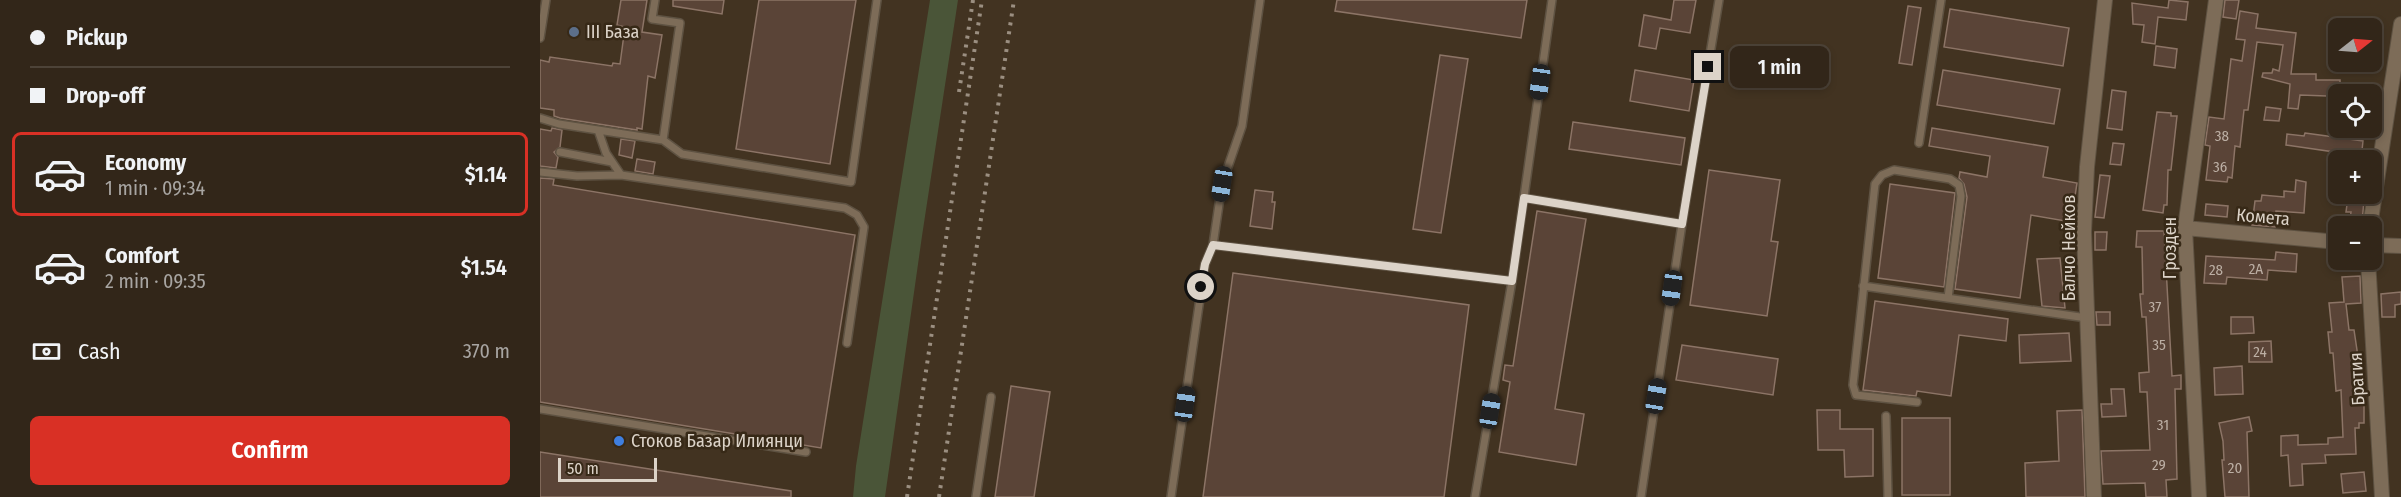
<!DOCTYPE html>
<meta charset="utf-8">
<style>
:root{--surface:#322619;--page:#3a2e22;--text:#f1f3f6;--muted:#a8a5a2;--line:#4d4338;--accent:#d93025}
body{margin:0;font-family:"Fira Sans Condensed",sans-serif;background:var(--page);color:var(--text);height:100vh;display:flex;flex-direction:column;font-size:22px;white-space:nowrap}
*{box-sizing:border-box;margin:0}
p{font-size:20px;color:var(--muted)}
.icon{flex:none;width:33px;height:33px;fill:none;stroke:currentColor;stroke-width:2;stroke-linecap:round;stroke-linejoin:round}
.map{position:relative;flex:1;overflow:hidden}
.panel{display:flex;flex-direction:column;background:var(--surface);width:540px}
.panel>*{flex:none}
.guide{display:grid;align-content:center;height:132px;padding:0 30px;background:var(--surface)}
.needle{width:39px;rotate:73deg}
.buttons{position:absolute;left:1788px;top:18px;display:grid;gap:12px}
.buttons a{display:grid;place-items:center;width:54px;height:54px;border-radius:9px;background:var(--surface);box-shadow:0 3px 9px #0003,0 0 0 2px var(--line);font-size:30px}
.scale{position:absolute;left:18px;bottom:15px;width:99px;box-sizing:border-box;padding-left:6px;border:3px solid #dcd3c8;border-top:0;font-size:16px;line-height:21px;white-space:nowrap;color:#dcd3c8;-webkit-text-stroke:4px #372917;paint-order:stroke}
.end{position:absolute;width:27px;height:27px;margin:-14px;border:8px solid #dcd3c8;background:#111;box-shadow:0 0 0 3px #111}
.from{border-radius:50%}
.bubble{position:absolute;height:42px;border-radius:9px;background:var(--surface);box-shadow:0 3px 9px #0003,0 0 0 2px var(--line);font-size:20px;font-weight:600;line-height:42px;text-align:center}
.car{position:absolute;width:18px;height:36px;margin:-18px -9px;border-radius:8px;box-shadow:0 0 4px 2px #0007;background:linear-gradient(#222 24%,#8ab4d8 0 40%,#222 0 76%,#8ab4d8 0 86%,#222 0)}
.guide b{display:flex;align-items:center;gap:21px;height:57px;font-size:22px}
.guide b+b{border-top:2px solid var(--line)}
.guide i{width:15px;height:15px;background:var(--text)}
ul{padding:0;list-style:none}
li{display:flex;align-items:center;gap:18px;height:84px;margin:0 12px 9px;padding:0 18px;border:3px solid transparent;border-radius:9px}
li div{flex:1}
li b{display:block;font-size:22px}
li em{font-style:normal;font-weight:600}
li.selected{border-color:var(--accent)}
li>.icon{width:54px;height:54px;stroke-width:1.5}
.pay{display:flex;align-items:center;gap:15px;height:66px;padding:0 30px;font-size:22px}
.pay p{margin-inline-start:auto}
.primary-button{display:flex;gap:12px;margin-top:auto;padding:12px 30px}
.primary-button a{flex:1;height:69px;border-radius:9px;background:var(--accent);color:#fff;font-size:24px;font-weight:600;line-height:69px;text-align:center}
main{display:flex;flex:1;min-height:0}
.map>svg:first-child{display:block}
.green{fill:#4a5538}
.building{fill:#5a4437;stroke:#8c7466;stroke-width:1.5}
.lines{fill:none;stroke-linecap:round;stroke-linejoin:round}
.lane-casing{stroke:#5e5242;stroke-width:10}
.street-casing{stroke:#5e5242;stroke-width:16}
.lane{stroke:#7d6c58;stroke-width:7}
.street{stroke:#7d6c58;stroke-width:14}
.rail{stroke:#9b8f81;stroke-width:4;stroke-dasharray:3 6;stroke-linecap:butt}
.route{stroke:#dcd3c8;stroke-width:8}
.service-dot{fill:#5c6f8a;stroke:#372917;stroke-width:2}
.shop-dot{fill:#3f7fe0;stroke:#372917;stroke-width:2}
.labels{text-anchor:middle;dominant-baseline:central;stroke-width:5;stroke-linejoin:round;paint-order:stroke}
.number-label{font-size:15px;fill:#bcafa4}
.poi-label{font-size:18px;fill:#dcd3c8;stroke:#372917;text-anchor:start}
.street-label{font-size:18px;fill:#dcd3c8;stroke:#372917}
</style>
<main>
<section class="panel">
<div class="guide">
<b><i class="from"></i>Pickup</b>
<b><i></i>Drop-off</b>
</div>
<ul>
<li class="selected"><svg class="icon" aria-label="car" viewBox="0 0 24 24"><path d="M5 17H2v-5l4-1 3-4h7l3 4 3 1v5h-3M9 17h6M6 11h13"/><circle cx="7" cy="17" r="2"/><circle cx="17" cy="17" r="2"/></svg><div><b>Economy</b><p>1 min · 09:34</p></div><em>$1.14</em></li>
<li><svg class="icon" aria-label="car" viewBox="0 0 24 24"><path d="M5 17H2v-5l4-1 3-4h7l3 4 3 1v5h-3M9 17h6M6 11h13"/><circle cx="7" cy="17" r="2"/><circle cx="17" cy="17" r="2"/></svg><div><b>Comfort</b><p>2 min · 09:35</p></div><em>$1.54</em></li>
</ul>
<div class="pay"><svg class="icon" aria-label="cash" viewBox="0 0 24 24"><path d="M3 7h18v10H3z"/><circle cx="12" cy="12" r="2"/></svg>Cash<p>370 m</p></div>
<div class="primary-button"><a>Confirm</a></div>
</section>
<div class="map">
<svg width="1861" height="497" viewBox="0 0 1861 497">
<rect width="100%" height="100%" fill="#423321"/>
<path class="green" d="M390,0H418L382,236L345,497H313L316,466Z"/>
<path class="building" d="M81,0H107L102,32L122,35L115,78L108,76L102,129L97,128V130L20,118L14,116V110L0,108V60L9,62L10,57L72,66L73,63L80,64L85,27L77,25Z
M133,0H184L182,14L133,6Z
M219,0H316L290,164L196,149Z
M797,0H987L981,38L795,11Z
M1134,0H1156L1150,33L1120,28L1116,49L1099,46L1104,15L1131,20Z
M1629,0L1648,2L1646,20L1618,17L1615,44L1602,42L1604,25L1593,24L1592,3L1628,8Z
M1685,0H1699L1696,19L1683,17Z
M1368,6L1381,8L1372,65L1359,63Z
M1410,9L1529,28L1523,66L1404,47Z
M1700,11L1718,14L1716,28L1756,33L1751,74H1776V80H1800V92H1788L1787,96L1760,95L1758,109L1748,108L1750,84L1722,77L1723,73H1732L1733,69L1739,71L1743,45L1717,42L1708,110H1704L1700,147L1695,146L1692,178L1688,177L1687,182L1666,180L1670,146L1665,145L1669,117L1684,119L1691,59L1702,61L1705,40L1696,39Z
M1616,46L1637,49L1635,68L1614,65Z
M900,55L928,59L901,233L873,229Z
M1095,70L1154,80L1149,111L1090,101Z
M1403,70L1520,89L1514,124L1397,105Z
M1572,90L1586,92L1582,130L1567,128Z
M1726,107L1741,109L1739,121L1724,120Z
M1617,112L1631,113V116H1637L1631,170H1628L1627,205H1624L1623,213L1603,210Z
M1033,122L1145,138L1141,165L1029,149Z
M12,128L22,130L20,147L14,152L18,157L16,168L0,166V129L11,131Z
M1392,128L1508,147L1503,177L1537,183L1531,222L1491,215L1480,298L1415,289L1427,197L1424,184L1419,178L1420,172L1447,177L1450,156L1389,146Z
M1765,133L1823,141L1821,160L1801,157V153L1746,145L1747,134L1764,136Z
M81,139L95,141L92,158L79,155Z
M1573,143L1584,144L1581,165L1570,164Z
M97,159L115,162L113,174L95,171Z
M1169,170L1240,180L1231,241L1238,242L1227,316L1150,305Z
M1560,175L1570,176L1564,218L1555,217Z
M0,178L14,179L13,185L315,235L281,448L0,402Z
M1756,180L1766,182L1764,213L1736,211L1735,227L1712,225L1715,201H1721L1722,195L1744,197V191L1755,192Z
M1350,184L1415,193L1404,287L1338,278Z
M715,190L733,192L732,202H735L732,229L710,226Z
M1808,197L1824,200L1822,222L1810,220L1811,212H1806Z
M1666,204L1688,206L1687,217L1665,215Z
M997,211L1046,219L1015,409L1044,414L1036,465L959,452L970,382L963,380L965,365L973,366Z
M1597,231H1624L1632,376L1641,375V389H1635L1637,479L1626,480L1627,497H1606L1605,483L1563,484L1561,451L1610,450L1607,392H1600L1599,373L1609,372L1606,317H1602L1600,294H1603L1602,247H1596Z
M1555,232H1567L1566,250H1555Z
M1736,252L1757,254L1756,272L1728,270L1727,280L1687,277L1686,284L1664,283L1666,256L1735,260Z
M1520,258L1525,308L1502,306L1497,259Z
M693,273L929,305L904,497H663Z
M1820,276L1821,303L1806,304L1809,330H1814L1817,350L1819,381H1813L1815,402H1824V423H1819V428H1815L1816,454L1785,455L1786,463L1762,464L1763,485L1750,486L1748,455L1741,456V436L1758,435V445L1788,444V438L1803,437L1801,390L1796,391L1793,353H1790L1788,332H1792L1789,303L1804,302L1802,277Z
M1861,292V304L1855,305V317H1842L1841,294Z
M1335,301L1468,319L1466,341L1419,335L1411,396L1377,391L1376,396L1323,390Z
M1556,312H1570V325H1557Z
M1691,317H1713L1714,333L1691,334Z
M1529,333L1531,361L1480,363L1479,335Z
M1731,341L1732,362H1709V342Z
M1142,345L1238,359L1233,395L1136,380Z
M1702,366L1703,394L1675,395L1674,368Z
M471,386L510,392L494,497H455Z
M1571,389H1584L1586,416L1562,417L1561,404H1572Z
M1277,410H1300V429H1333V476L1305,477L1304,450H1278Z
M1542,410L1545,497H1486L1485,463L1519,461L1517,411Z
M1709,417L1712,431L1707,432L1709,497H1685L1682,460H1684L1683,441L1679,423Z
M1362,418H1410V495H1362Z
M0,452L251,491V497H0Z
M1824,472L1826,491L1803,493L1801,474Z"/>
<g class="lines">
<defs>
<path id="lane" d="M115,0L112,19L140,23L123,140
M720,0L702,126L682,184L673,245L972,281
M0,38L6,0
M0,118L19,124L123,140L142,154L311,182L337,0
M58,130L66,153L81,175
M1379,143L1401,0
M20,152L72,162
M0,172L37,176L81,175L305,208L317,215L324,227L307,343
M984,198L1142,224
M1323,286L1547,318
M1377,402L1316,395L1313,385L1335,184L1342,175L1354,170L1410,179L1419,185L1421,196L1408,298
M0,409L266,452
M1346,416L1348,497
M436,497L451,397
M631,497L665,264L673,245
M935,497L972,281L1012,0
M1101,497L1142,224L1179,0"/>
<path id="street" d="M1830,226L1861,24
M1645,228L1798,242
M1832,245L1861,246
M1828,260L1842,497
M1554,497L1544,232L1547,167L1565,0
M1659,497L1645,228L1676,0"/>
</defs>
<use href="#lane" class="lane-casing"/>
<use href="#street" class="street-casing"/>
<use href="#lane" class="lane"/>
<use href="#street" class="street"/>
<path class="rail" d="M419,92L433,0
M367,497L442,0
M399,497L474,0"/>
</g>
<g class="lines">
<path class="route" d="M661,287L665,264L673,245L972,281L984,198L1142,224L1168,67"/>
</g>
<circle class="service-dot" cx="34" cy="32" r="6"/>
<circle class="shop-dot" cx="79" cy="441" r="6"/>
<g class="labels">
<g class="number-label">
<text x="1682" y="136">38</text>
<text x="1680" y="167">36</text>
<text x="1716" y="269">2А</text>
<text x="1676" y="270">28</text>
<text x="1615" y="307">37</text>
<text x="1619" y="345">35</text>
<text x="1720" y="352">24</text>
<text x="1623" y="425">31</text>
<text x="1619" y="465">29</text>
<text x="1695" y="468">20</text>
</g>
<g class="poi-label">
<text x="46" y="32">III База</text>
<text x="91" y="441">Стоков Базар Илиянци</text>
</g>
<g class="street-label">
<text transform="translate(1723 217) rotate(5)">Комета</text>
<text transform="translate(1529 248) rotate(-90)">Балчо Нейков</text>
<text transform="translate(1630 248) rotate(-90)">Грозден</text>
<text transform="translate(1817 379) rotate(-93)">Братия</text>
</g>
</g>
</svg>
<div class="buttons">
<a><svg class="needle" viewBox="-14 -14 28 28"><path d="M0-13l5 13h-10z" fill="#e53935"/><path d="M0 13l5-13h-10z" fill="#a8a5a2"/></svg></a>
<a><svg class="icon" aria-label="locate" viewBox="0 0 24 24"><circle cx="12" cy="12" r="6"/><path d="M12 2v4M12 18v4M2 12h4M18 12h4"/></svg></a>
<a>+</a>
<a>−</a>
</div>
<div class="scale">50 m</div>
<i class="end from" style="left:661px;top:287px"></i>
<i class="end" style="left:1168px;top:67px"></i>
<div class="bubble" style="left:1190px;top:46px;width:99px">1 min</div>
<i class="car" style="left:1000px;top:82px;rotate:188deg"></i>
<i class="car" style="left:682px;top:184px;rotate:189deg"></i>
<i class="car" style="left:1132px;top:288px;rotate:188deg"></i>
<i class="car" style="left:1116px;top:396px;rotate:9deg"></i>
<i class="car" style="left:645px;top:404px;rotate:8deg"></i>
<i class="car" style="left:950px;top:411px;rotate:9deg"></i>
</div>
</main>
